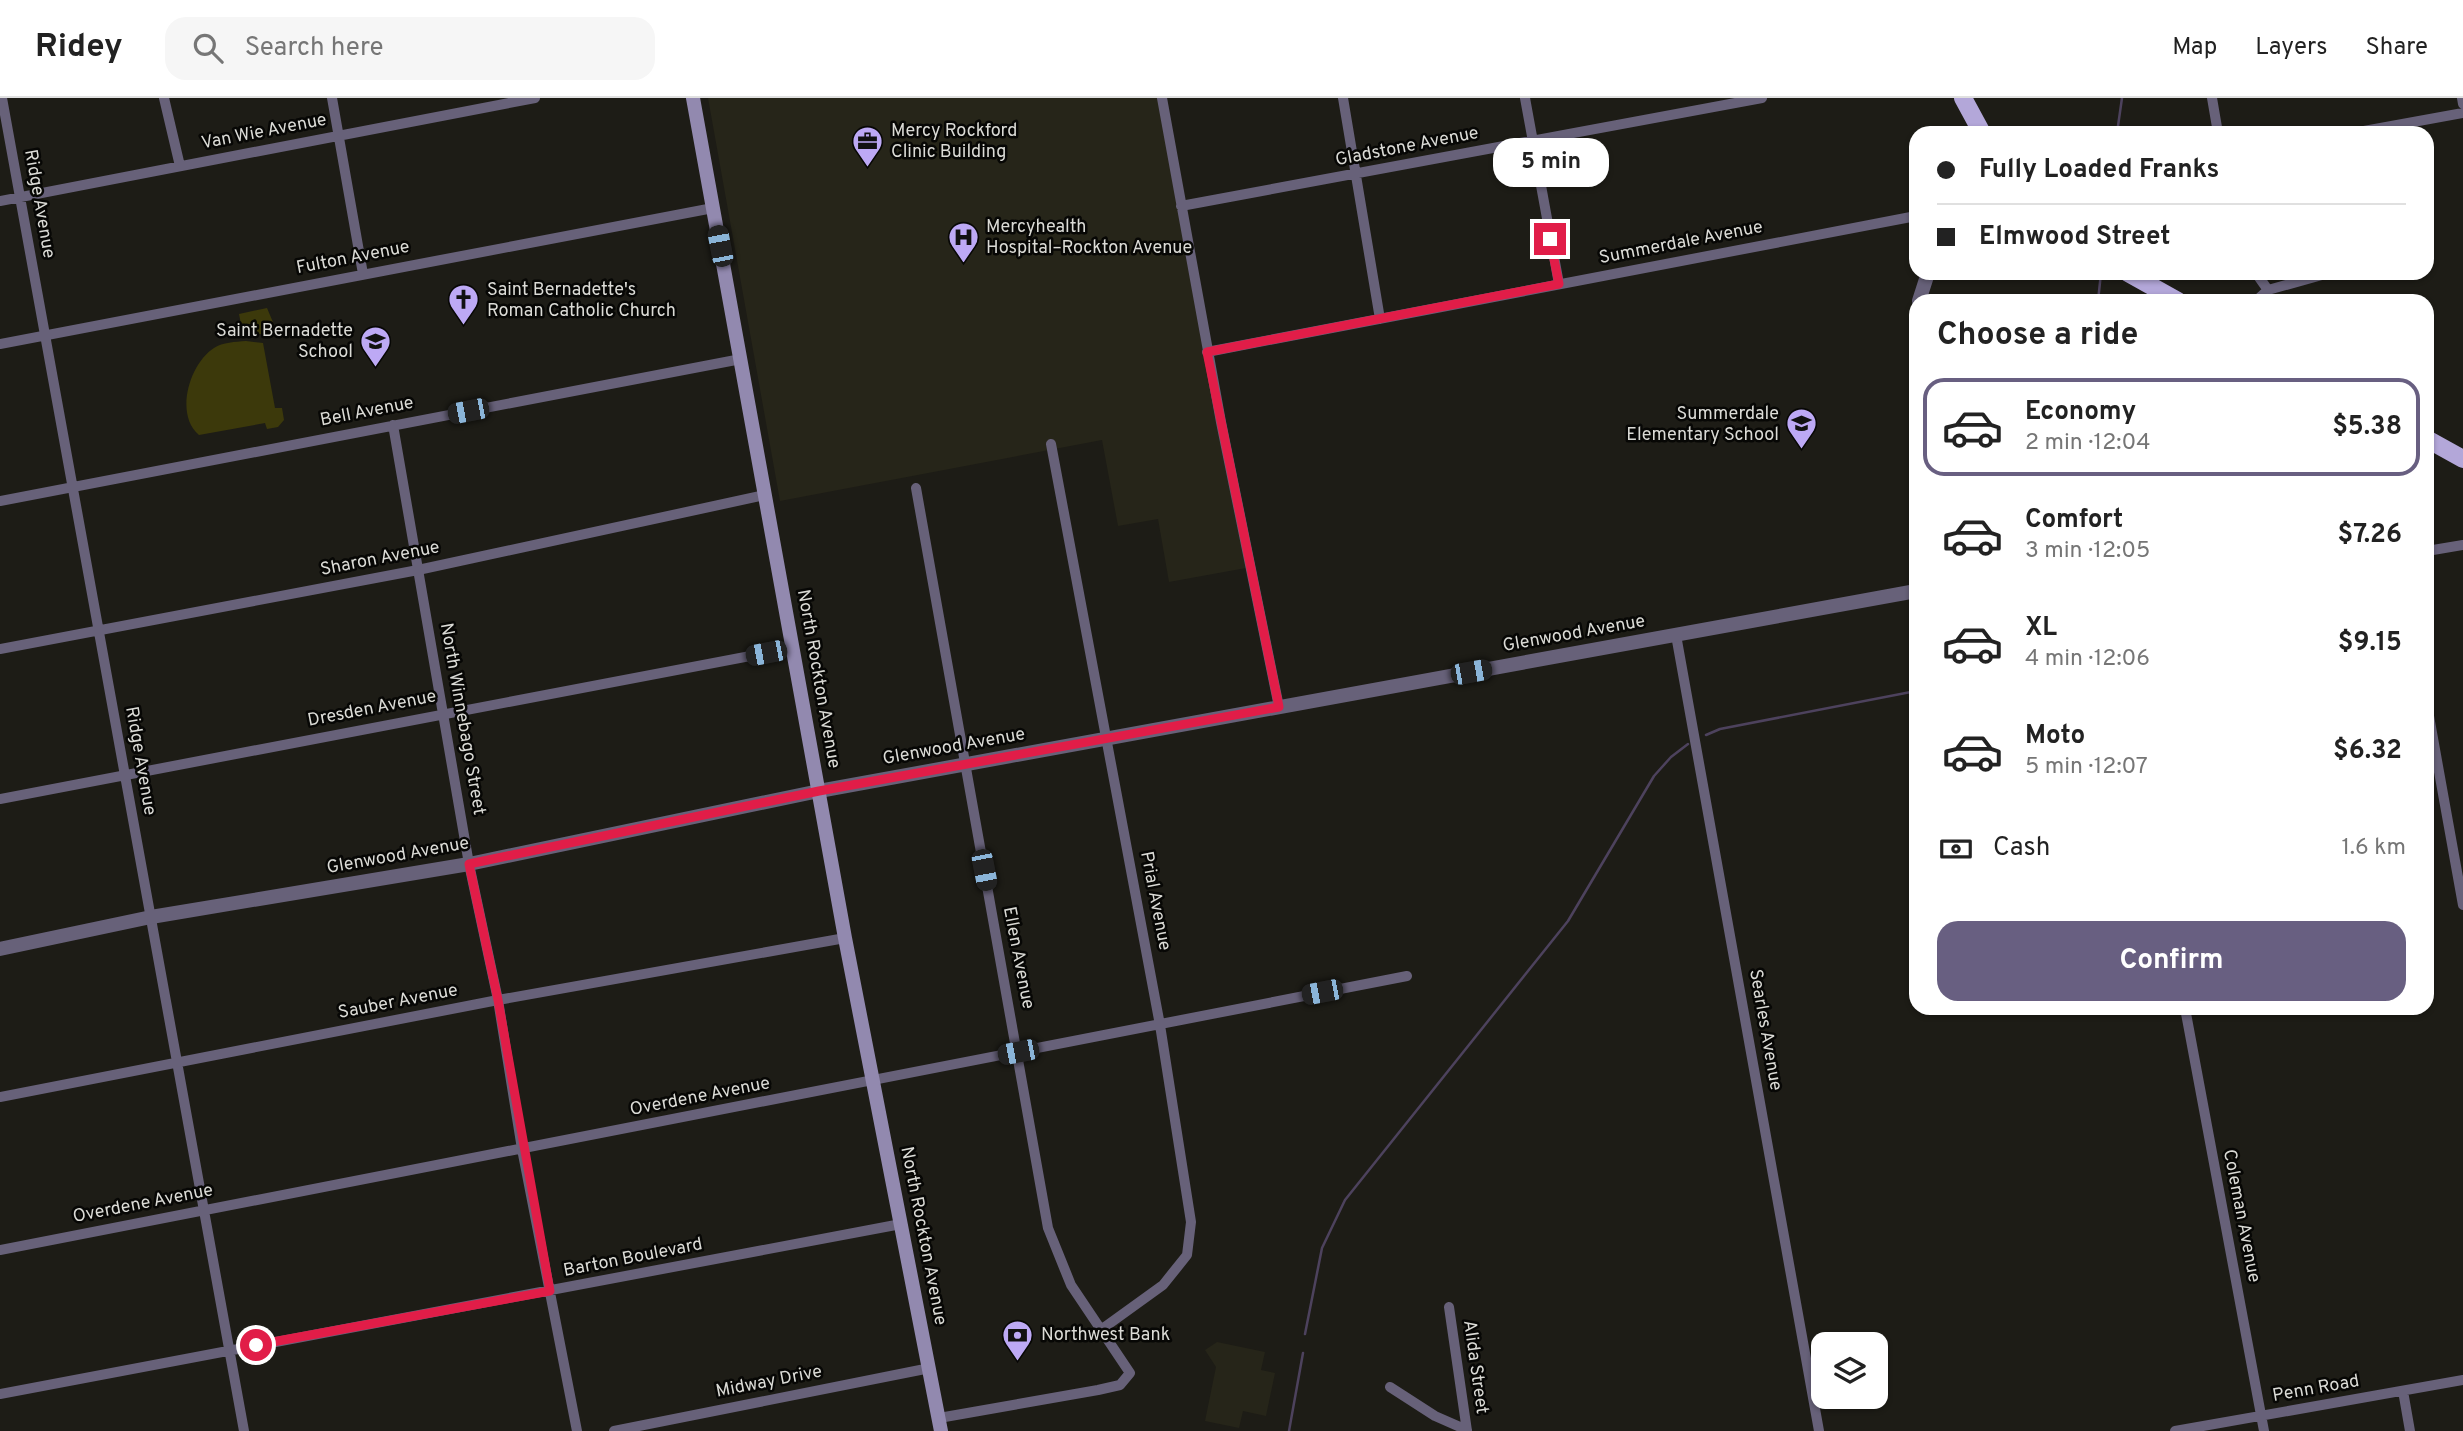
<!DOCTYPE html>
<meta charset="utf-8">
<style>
:root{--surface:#fff;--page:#f6f6f6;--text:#222;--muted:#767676;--line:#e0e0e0;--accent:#685f81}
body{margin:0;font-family:Overpass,sans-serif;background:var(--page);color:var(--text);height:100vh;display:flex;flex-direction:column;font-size:26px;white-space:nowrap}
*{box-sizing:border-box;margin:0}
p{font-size:23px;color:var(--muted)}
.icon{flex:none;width:38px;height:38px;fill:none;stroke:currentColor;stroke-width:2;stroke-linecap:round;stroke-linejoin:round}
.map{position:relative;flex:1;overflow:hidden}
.side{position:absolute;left:1909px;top:196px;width:525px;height:721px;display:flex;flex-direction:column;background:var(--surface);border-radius:21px;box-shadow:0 2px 5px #0004}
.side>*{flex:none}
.hud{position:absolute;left:1909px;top:28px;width:525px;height:154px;border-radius:21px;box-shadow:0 2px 5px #0004;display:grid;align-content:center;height:154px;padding:0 28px;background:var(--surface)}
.fabs{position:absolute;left:1811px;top:1234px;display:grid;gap:14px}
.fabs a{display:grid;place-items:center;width:77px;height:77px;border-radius:14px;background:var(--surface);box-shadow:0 2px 5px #0004;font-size:35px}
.end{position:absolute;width:32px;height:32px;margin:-16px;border:9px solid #e11d48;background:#fff;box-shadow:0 0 0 4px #fff}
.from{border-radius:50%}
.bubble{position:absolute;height:49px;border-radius:21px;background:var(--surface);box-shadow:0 2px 5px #0004;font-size:23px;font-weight:700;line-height:49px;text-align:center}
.car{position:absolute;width:21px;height:42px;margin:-21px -10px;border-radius:9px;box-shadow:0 0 5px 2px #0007;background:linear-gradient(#222 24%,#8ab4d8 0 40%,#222 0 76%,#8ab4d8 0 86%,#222 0)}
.hud b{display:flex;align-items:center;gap:24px;height:66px;font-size:26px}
.hud b+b{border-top:2px solid var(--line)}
.hud i{width:18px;height:18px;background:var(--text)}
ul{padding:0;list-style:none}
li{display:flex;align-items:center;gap:21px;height:98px;margin:0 14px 10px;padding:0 14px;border:4px solid transparent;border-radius:21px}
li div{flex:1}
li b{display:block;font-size:26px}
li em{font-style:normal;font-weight:700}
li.current{border-color:var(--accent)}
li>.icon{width:63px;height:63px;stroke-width:1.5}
h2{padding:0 28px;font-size:32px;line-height:84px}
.pay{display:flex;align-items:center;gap:18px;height:77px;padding:0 28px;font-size:26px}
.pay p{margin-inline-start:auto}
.action{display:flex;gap:14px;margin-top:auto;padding:14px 28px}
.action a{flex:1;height:80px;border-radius:21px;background:var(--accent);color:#fff;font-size:28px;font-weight:700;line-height:80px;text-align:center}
header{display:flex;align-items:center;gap:42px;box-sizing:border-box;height:98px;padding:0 35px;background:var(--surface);border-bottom:2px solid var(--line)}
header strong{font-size:33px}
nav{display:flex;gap:38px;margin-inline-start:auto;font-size:24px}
.search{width:490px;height:63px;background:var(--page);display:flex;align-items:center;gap:18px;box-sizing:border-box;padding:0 24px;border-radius:21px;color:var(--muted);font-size:26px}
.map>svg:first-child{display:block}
.built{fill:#262519}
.green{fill:#3c390b}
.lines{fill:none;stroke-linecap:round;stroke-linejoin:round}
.stream{stroke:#4d425d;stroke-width:2.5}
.minor{stroke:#676179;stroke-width:10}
.tertiary{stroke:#676179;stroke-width:14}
.secondary{stroke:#9289af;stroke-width:14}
.primary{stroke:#b3a7d9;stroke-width:18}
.route{stroke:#e11d48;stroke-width:9}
.labels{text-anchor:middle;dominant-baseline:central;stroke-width:5;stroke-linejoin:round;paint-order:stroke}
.poi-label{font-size:18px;fill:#dbdbd6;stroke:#070705;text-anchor:start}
.street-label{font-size:18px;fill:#dbdbd6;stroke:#070705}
</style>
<header>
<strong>Ridey</strong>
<div class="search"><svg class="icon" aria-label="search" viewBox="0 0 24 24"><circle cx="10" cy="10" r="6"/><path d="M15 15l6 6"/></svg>Search here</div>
<nav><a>Map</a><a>Layers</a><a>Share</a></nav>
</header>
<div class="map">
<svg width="2463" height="1333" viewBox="0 0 2463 1333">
<rect width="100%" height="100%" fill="#1d1c16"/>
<path class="built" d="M708,0H1158L1246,470L1169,484L1158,421L1118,428L1102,342L780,403Z
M1217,1244L1265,1254L1261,1272L1275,1275L1266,1318L1243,1313L1239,1330L1205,1323L1216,1269L1205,1252Z"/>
<path class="green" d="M267,210L275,229L265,231V236H243L239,216Z
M246,243L263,245L275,310H282L284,322L278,329L267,331L265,325L199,337C174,316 190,265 214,250C223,244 235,244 246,243Z"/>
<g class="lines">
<path class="stream" d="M2117,35L2122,0
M2098,203L2101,175
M1706,637L1720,631L1916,593
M1305,1236L1322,1150L1345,1102L1568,823L1654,678L1671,659L1688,646
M1289,1333L1303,1255"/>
<path class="minor" d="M2,0L244,1333
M164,0L180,68
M332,0L363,176
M1162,0L1221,324L1279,609
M1343,0L1380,221
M1525,0L1559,186
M2212,0L2218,35
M2462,0L2463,6
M2353,35L2463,15
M0,103L535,0
M1181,108L1762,0
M2256,175L2268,192
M2256,203L2268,192L2329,175
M0,246L713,110
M1207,254L1916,118
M393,327L469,766L498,902L522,1051L577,1333
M1051,346L1160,927L1191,1124L1187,1157L1163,1187L1102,1231
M916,390L1048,1130L1071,1187L1130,1275L1120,1287L1098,1292L939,1320
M0,403L741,261
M2427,453L2463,447
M1676,537L1819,1333
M0,551L418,472L765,397
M2427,607L2463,807
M0,701L792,550
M2185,910L2264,1333
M0,999L498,902L845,840
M0,1152L1407,878
M1449,1209L1467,1333
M1390,1289L1435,1318L1467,1332
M2403,1293L2410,1333
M0,1296L901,1126
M614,1333L930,1270
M2175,1333L2463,1282"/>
<path class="tertiary" d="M1919,203L1928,175
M1916,226V227
M0,851L151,819L469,766L819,693L1916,493"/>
<path class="secondary" d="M693,0L845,840L941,1333"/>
<path class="primary" d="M1963,0L1982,35
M2128,175L2178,203
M2427,341L2463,361"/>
</g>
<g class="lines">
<path class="route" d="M256,1247L550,1193L498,902L469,766L819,693L1279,609L1207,254L1559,186L1550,141"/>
</g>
<defs>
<symbol id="office-pin" viewBox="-11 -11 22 30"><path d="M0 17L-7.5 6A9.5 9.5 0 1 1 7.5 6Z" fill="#bda9f5" stroke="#070705"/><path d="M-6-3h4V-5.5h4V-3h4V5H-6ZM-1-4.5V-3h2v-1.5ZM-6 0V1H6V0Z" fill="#111"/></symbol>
<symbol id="hospital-pin" viewBox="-11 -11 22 30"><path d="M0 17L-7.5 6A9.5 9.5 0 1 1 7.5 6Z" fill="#bda9f5" stroke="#070705"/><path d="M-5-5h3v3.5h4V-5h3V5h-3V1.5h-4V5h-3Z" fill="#111"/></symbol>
<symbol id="church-pin" viewBox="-11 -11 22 30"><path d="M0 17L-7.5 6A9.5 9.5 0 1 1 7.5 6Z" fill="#bda9f5" stroke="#070705"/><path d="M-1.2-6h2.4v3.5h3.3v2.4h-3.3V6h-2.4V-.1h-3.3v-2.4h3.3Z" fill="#111"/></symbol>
<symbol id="school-pin" viewBox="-11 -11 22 30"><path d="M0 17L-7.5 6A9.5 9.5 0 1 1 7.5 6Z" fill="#bda9f5" stroke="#070705"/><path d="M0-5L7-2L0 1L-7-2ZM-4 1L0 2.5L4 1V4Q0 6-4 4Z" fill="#111"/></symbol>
<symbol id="bank-pin" viewBox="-11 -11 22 30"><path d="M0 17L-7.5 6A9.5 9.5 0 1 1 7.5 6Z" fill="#bda9f5" stroke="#070705"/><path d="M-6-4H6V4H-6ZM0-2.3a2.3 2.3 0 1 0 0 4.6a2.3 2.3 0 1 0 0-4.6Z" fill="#111"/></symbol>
</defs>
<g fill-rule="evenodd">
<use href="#office-pin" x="850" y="26" width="35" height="47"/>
<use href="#hospital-pin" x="946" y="122" width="35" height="47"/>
<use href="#church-pin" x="446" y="184" width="35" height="47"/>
<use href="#school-pin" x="358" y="226" width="35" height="47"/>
<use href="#school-pin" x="1784" y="308" width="35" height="47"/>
<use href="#bank-pin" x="1000" y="1220" width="35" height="47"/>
</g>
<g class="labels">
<g class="poi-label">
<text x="891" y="33">Mercy Rockford<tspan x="891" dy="21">Clinic Building</tspan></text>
<text x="986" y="129">Mercyhealth<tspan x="986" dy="21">Hospital–Rockton Avenue</tspan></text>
<text x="487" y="192">Saint Bernadette's<tspan x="487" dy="21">Roman Catholic Church</tspan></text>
<text x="353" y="233" text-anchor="end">Saint Bernadette<tspan x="353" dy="21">School</tspan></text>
<text x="1779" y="316" text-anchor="end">Summerdale<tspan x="1779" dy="21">Elementary School</tspan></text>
<text x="1041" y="1237">Northwest Bank</text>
</g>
<g class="street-label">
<text transform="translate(264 34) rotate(-11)">Van Wie Avenue</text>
<text transform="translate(1407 49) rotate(-11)">Gladstone Avenue</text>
<text transform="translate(39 106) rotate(80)">Ridge Avenue</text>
<text transform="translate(1681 145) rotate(-11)">Summerdale Avenue</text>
<text transform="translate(353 160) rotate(-11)">Fulton Avenue</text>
<text transform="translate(367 314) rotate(-11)">Bell Avenue</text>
<text transform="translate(380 461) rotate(-11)">Sharon Avenue</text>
<text transform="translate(1574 536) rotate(-10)">Glenwood Avenue</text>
<text transform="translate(818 581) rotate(80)">North Rockton Avenue</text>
<text transform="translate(372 611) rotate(-11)">Dresden Avenue</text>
<text transform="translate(462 621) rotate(80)">North Winnebago Street</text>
<text transform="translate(954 649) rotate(-10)">Glenwood Avenue</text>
<text transform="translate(140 663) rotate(80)">Ridge Avenue</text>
<text transform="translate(398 758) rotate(-10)">Glenwood Avenue</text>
<text transform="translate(1155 803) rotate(79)">Prial Avenue</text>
<text transform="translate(1018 860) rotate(79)">Ellen Avenue</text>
<text transform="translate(398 904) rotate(-11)">Sauber Avenue</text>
<text transform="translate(1765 932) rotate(80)">Searles Avenue</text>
<text transform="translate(700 999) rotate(-11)">Overdene Avenue</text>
<text transform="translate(143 1106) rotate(-11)">Overdene Avenue</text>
<text transform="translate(2241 1118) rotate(79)">Coleman Avenue</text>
<text transform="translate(923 1138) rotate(79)">North Rockton Avenue</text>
<text transform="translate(633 1160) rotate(-11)">Barton Boulevard</text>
<text transform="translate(1475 1269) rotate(82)">Alida Street</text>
<text transform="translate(769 1284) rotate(-11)">Midway Drive</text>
<text transform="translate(2316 1291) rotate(-10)">Penn Road</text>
</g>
</g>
</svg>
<div class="fabs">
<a><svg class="icon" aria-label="layers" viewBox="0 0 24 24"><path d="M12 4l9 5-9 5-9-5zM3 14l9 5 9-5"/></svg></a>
</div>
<i class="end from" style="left:256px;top:1247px"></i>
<i class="end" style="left:1550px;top:141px"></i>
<div class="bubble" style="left:1493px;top:40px;width:116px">5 min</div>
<i class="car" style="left:720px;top:148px;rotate:349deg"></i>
<i class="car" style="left:468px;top:313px;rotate:259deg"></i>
<i class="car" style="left:766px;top:555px;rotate:259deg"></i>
<i class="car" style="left:1471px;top:574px;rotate:80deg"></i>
<i class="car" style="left:984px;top:772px;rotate:169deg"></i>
<i class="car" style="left:1322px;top:894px;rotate:259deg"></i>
<i class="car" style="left:1018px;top:954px;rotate:259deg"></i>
<div class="hud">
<b><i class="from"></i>Fully Loaded Franks</b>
<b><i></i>Elmwood Street</b>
</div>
<section class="side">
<h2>Choose a ride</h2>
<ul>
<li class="current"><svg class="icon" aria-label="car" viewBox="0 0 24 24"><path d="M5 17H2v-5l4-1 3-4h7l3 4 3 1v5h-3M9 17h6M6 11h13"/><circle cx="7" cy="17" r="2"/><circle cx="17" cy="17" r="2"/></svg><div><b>Economy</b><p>2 min · 12:04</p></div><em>$5.38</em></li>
<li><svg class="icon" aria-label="car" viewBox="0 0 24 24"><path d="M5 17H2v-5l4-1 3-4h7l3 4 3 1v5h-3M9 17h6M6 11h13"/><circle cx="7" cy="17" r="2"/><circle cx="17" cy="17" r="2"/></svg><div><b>Comfort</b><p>3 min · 12:05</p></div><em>$7.26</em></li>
<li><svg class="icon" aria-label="car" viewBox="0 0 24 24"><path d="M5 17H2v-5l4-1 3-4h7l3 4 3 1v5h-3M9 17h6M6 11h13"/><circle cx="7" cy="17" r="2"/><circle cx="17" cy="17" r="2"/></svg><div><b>XL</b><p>4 min · 12:06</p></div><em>$9.15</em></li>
<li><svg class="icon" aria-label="car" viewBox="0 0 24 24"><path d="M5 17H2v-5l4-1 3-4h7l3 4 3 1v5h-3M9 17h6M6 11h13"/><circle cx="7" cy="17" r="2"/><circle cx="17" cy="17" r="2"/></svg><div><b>Moto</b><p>5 min · 12:07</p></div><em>$6.32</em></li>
</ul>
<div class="pay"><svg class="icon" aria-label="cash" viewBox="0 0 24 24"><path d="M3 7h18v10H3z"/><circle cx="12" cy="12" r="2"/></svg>Cash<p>1.6 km</p></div>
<div class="action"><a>Confirm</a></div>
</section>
</div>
